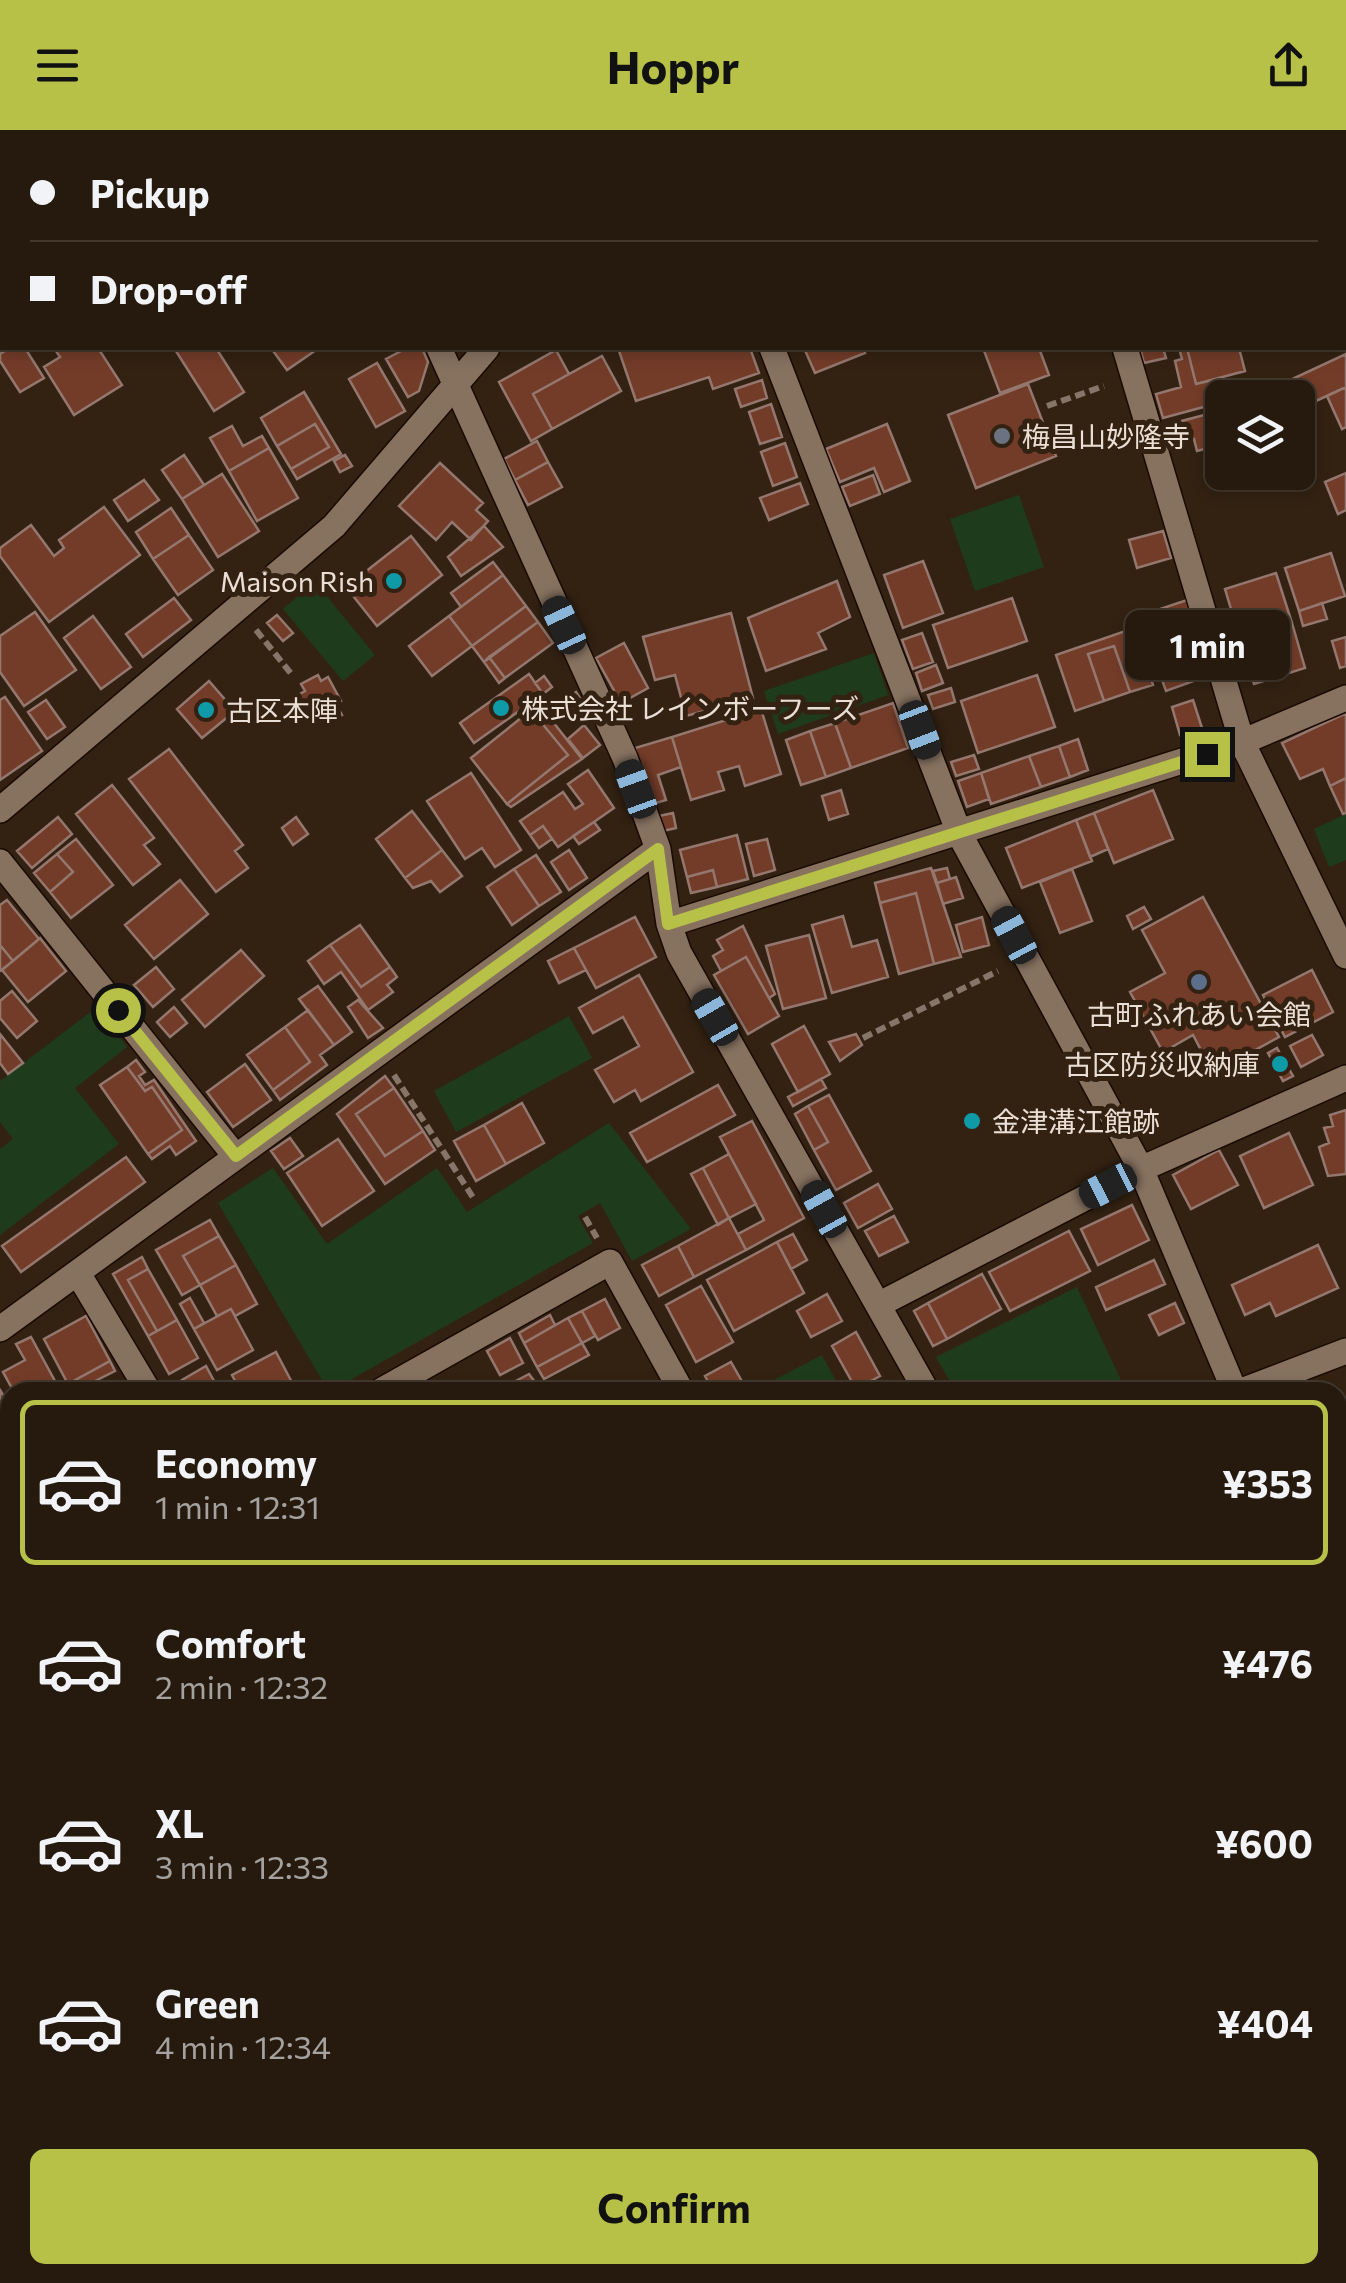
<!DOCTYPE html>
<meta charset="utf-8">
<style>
:root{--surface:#261a0e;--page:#2e2317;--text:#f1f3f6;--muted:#a4a19e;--line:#42382e;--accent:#b8c147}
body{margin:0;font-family:Commissioner,"Noto Sans JP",sans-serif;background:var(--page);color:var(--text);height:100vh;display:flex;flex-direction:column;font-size:38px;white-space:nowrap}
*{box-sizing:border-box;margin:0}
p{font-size:32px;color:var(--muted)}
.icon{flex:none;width:55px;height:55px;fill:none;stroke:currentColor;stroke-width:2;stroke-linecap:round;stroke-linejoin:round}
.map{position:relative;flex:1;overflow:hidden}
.side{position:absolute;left:0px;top:1252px;width:1348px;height:902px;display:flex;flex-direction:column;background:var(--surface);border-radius:30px 30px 0 0;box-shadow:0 5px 15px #0003,0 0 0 2px var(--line)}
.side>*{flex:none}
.banner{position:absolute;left:0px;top:0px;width:1348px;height:220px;box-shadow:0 5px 15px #0003,0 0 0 2px var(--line);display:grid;align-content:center;height:220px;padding:0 30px;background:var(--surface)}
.buttons{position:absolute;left:1205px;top:250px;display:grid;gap:20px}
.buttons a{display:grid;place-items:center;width:110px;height:110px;border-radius:15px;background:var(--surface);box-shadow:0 5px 15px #0003,0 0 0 2px var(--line);font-size:50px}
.end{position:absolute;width:45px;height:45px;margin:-22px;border:12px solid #b8c147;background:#111;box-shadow:0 0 0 5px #111}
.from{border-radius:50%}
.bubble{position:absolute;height:70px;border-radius:15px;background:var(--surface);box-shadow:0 5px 15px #0003,0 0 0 2px var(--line);font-size:32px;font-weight:700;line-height:70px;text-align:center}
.car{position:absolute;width:30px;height:60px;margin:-30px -15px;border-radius:12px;box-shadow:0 0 8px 2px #0007;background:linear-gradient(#222 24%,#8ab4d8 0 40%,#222 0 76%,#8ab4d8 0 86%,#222 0)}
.banner b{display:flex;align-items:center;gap:35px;height:95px;font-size:38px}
.banner b+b{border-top:2px solid var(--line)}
.banner i{width:25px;height:25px;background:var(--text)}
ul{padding:18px 0 0;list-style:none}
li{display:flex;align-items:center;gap:30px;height:165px;margin:0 20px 15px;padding:0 10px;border:5px solid transparent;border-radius:15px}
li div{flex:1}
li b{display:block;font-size:38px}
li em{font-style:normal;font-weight:700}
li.active{border-color:var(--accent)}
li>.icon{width:90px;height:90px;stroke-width:1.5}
.cta{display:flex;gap:20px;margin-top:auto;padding:20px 30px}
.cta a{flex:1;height:115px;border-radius:15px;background:var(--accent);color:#111;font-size:40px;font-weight:700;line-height:115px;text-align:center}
header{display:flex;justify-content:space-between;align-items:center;height:130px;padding:0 30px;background:var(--accent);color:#111;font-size:45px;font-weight:700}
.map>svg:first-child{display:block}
.green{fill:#1e3c1c}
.building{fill:#733c28;stroke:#94786f;stroke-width:2.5}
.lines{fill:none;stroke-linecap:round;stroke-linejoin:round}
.minor-casing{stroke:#1a0a00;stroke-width:28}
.tertiary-casing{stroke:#1a0a00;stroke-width:28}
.path{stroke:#857669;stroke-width:6;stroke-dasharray:10 5;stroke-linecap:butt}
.minor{stroke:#877260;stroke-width:25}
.tertiary{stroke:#877260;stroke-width:25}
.route{stroke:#b8c147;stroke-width:12}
.worship-dot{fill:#6b7280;stroke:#332212;stroke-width:4}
.culture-dot{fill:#0f9aa8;stroke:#332212;stroke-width:4}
.service-dot{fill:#5c6f8a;stroke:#332212;stroke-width:4}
.labels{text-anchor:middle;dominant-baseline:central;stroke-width:10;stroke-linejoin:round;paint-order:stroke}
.poi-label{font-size:28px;fill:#ebdfd5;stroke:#332212;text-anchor:start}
</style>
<header><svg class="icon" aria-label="menu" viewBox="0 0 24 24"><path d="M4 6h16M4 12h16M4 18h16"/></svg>Hoppr<svg class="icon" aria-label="share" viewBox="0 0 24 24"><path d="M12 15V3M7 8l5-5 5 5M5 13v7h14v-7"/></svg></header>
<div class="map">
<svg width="1346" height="2153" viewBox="0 0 1346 2153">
<rect width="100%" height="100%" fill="#332212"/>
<path class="green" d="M1019,365L1044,437L975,461L950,389Z
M315,452L375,525L343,551L283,479Z
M874,523L888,565L778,604L764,561Z
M1346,684V730L1329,737L1314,699Z
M97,877L127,917L75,958L119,1014L0,1105V1019L13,1009L0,992V951Z
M569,886L592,928L456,1002L434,961Z
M609,993L691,1099L632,1131L600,1073L578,1086L593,1113L329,1262L218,1073L273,1038L327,1114L437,1038L467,1082Z
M1077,1157L1121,1250L1095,1262H956L936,1227Z
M822,1225L842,1262H751Z
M453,2145H524L529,2153H440Z
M536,2145H643L629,2153H542Z"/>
<path class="building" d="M10,218H25L44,248L20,262L0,231V224Z
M54,218H98L122,255L74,285L44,237L60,227Z
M174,218H216L244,262L214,281Z
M271,218H319L287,240Z
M407,218H422L428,232L419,261L408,267L386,229Z
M618,218H750L759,243L713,259L709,247L636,271Z
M804,218H863L865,223L815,243Z
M983,218H1039L1049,245L1000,263Z
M1140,218H1167H1163L1166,228L1144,233Z
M1179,218H1187L1196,254L1217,249L1222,272L1163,288L1156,264L1181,257L1175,231L1182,229Z
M1187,218H1239L1245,241L1196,254Z
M556,220L569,244L533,264L552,299L531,311L499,252Z
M1346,224V257L1303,277L1290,250Z
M602,226L621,261L552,299L533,264Z
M377,233L405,281L376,297L349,249Z
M762,250L767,268L741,277L735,259Z
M1028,254L1056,326L976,358L948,285Z
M1346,257V297L1342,299L1327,266Z
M304,262L341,324L297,349L291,339L329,317L315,294L277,316L261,288Z
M771,274L782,307L760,314L749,282Z
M1222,280V315L1216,316L1208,284Z
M1208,284L1216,316L1197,321L1194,309L1179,313L1174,293Z
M315,294L329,317L291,339L277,316Z
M887,294L910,351L884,362L874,338L840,352L826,319Z
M232,296L243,316L262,306L269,318L229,341L210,308Z
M537,311L548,332L515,350L504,329Z
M785,313L797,347L773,356L761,322Z
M269,318L298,368L257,391L229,341Z
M184,325L204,355L182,369L162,340Z
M345,325L352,336L340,342L334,331Z
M548,332L562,357L528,375L515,350Z
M440,333L483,373L476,380L488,391L471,410L452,392L436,410L399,376Z
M1346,343V380L1338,384L1325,352Z
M222,344L259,401L218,427L182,369Z
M873,345L880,364L850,376L842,357Z
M144,350L159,370L128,391L114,370Z
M800,353L808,374L769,390L760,368Z
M104,377L140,425L49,492L0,426V418L31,395L54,426L64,418L59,410Z
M171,378L189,405L153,429L136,402Z
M484,396L503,417L461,446L448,427Z
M1163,401L1171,428L1137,438L1129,410Z
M189,405L213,440L178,465L153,429Z
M411,406L442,445L377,496L346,457Z
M1331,423L1345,466L1299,481L1285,438Z
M923,431L943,483L903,498L884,445Z
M493,432L503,445L461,477L451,463Z
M1276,443L1292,493L1240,509L1225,459Z
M503,445L526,476L472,516L449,486Z
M837,451L850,487L818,503L826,519L766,541L748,488Z
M174,468L191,490L143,527L126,504Z
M1012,468L1027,511L948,538L933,495Z
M1187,470L1213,544L1166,561L1139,486Z
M1322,473L1327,489L1303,496L1299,481Z
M526,476L538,492L484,532L472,516Z
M35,482L76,540L24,576L0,542V506Z
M731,483L753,568L686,586L675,545L655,550L643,507Z
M277,485L293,503L283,511L267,493Z
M93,486L131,537L101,559L64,508Z
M449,486L472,516L432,546L409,516Z
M538,492L553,513L505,548L489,527Z
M1292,493L1305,538L1254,554L1240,509Z
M1134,498L1153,555L1130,562L1114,516L1088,524L1104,571L1075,581L1056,525Z
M922,503L933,532L913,539L902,510Z
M1346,507V536L1340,538L1332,511Z
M624,513L648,558L621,573L596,528Z
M1114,516L1130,562L1104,571L1088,524Z
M489,527L505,548L499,553L484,532Z
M936,535L943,553L922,561L916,543Z
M529,544L543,564L474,613L460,593Z
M318,545L321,551L328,547L341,571L336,574L342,585L327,594L321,585L312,590L298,565L305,561L301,554Z
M1037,545L1055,597L978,623L961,571Z
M544,546L552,557L543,564L535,553Z
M209,551L235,581L202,608L177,579Z
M951,558L955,572L933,579L928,565Z
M576,562L585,576L562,591L553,576Z
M5,567L42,621L0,650V570Z
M46,570L65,597L47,609L28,582Z
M1193,570L1202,598L1180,605L1172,577Z
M893,573L908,618L851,638L835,593Z
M539,574L582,629L511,677L507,674L568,625L531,580Z
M761,579L781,644L745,656L739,636L718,642L724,660L691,670L672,607Z
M531,580L568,625L507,674L471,628Z
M1346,583V648L1330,656L1323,639L1300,649L1282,613Z
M835,593L851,638L826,647L810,601Z
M584,595L600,615L583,628L568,609Z
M810,601L826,647L801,655L786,610Z
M672,607L681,637L658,645L666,670L653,674L635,618Z
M1078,609L1088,640L1070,647L1059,616Z
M1059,616L1070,647L1041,657L1029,626Z
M169,619L243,715L235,721L248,738L216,762L129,649Z
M974,625L979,639L956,646L951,632Z
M1029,626L1041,657L991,674L981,643Z
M588,640L614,678L558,717L543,696L530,705L520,691L563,662L575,679L583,674L568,654Z
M471,643L521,720L495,737L482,718L465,729L427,671Z
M981,643L989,669L967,677L958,651Z
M1346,648V683L1343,684L1330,656Z
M112,655L154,708L144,715L160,734L133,755L76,684Z
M841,660L848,684L829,690L822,666Z
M1153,660L1173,709L1114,733L1094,683Z
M412,681L442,720L405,748L376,709Z
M673,683L676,698L663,701L659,686Z
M1094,683L1108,719L1090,727L1076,690Z
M58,687L72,704L32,738L17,721Z
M296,687L308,704L293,715L282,698Z
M1076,690L1092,731L1022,758L1006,718Z
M594,692L600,700L579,714L573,706Z
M543,696L552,709L539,718L530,705Z
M737,705L748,749L717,757L713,740L687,747L680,720Z
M76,709L113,755L71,788L50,762L73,742L57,724Z
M767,709L775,740L754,746L746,714Z
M442,720L462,746L440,762L431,751L413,758L405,748Z
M569,720L587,748L569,760L551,732Z
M57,724L73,742L50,762L34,743Z
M536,725L561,762L539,776L514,739Z
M931,738L961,827L934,834L916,763L880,773L875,753Z
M947,738L950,749L937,753L933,741Z
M514,739L539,776L512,795L487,757Z
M1072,739L1092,791L1060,803L1040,752Z
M713,740L717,757L691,763L687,747Z
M956,747L963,768L943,774L937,753Z
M180,750L208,784L154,829L125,795Z
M916,763L934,834L899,844L880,773Z
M1203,767L1279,907L1213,943L1193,905L1163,922L1130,862L1165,843L1142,800Z
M7,770L39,809L13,831L0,815V775Z
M1144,777L1151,789L1133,799L1127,786Z
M843,786L852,817L877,810L888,847L832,863L812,795Z
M635,787L656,827L596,858L574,818Z
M982,787L989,815L963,822L956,795Z
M360,795L390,837L361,857L330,815Z
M743,796L775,864L769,868L746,827L721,841L713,826L723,820L717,810Z
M809,805L826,868L783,879L766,816Z
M40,808L66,841L28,872L2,840Z
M0,815L13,831L0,841Z
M330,815L361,857L390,837L397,847L387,855L393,862L368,880L341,842L324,854L308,831Z
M574,818L586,840L559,853L548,831Z
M241,820L264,846L205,897L182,870Z
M746,827L779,886L748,904L714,845Z
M156,837L174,859L153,877L134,855Z
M1312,840L1333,882L1285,907L1263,865Z
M639,845L693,942L641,971L635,960L614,972L595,940L639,916L623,887L593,903L579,878Z
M318,856L352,902L334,915L299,869Z
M12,861L37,891L17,908L0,888V871Z
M358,870L383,898L368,908L348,877Z
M174,877L187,893L170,907L157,892Z
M308,880L334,915L320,925L327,935L280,970L273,960L310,932L285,897Z
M804,896L830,944L798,962L772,914Z
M285,897L310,932L273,960L247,925Z
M0,904L23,933L8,944L0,933Z
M856,904L862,915L840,931L829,912Z
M1312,905L1323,925L1301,937L1290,916Z
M1277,918L1293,946L1283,951L1268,923Z
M136,930L145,942L139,946L145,955L154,950L196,1011L176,1025L170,1016L152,1029L148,1024L182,1000L152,957L145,961L127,937Z
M245,934L271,970L233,997L207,962Z
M127,937L145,961L152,957L182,1000L148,1024L100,955Z
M385,946L394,958L356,984L385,1026L423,1001L435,1020L385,1054L337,984Z
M821,949L826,958L793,976L788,967Z
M718,955L735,985L647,1032L630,1003Z
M394,958L423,1001L385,1026L356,984Z
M829,965L871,1041L836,1060L814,1020L828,1012L808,976Z
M522,973L544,1013L506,1034L484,995Z
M808,976L828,1012L814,1020L795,984Z
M1346,980V1044L1328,1046L1319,1017L1329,1013L1324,998L1333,996L1330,985Z
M752,991L804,1088L746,1120L738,1104L764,1090L720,1007Z
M484,995L506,1034L476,1051L454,1011Z
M1289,1003L1313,1055L1264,1078L1240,1026Z
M290,1008L303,1026L284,1039L271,1021Z
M338,1009L374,1061L322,1096L287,1043Z
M1219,1020L1238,1055L1191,1079L1173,1045Z
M729,1024L756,1074L729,1088L703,1038Z
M126,1027L145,1052L21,1142L2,1116Z
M703,1038L729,1088L718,1095L691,1044Z
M878,1054L892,1079L858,1098L844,1073Z
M1132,1075L1149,1110L1098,1135L1081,1099Z
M894,1086L908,1112L879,1126L865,1101Z
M729,1088L746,1120L694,1147L678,1116Z
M210,1090L219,1106L183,1126L200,1155L182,1165L156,1120Z
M1069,1101L1090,1141L1010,1181L989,1142Z
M793,1104L807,1130L791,1139L777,1112Z
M219,1106L236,1135L200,1155L183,1126Z
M777,1112L804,1163L734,1201L707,1150Z
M1318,1115L1338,1158L1276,1186L1270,1173L1245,1185L1232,1155Z
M678,1116L694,1147L659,1166L642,1135Z
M142,1127L148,1139L128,1150L157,1201L148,1206L113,1144Z
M1154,1130L1165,1154L1106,1180L1096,1157Z
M236,1135L257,1174L235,1186L231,1179L217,1186L200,1155Z
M148,1139L177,1190L157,1201L128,1150Z
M982,1144L1001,1179L947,1209L928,1173Z
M701,1156L733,1212L696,1232L666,1175Z
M827,1164L842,1191L811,1207L797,1181Z
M190,1168L204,1193L194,1199L180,1174Z
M605,1169L620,1198L598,1210L582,1181Z
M928,1173L947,1209L933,1216L914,1181Z
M1175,1173L1184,1193L1159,1205L1149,1185Z
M231,1179L253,1220L217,1240L194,1199Z
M582,1181L595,1206L582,1213L568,1188Z
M550,1185L555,1195L524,1213L519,1203Z
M86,1186L110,1231L68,1254L44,1209Z
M568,1188L582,1213L537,1237L524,1213Z
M177,1190L198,1228L169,1244L148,1206Z
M856,1202L880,1246L856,1259L832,1216Z
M31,1207L61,1262H14L3,1242L25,1230L16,1214Z
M510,1208L523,1233L500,1245L487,1221Z
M582,1213L589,1225L544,1249L537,1237Z
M276,1222L297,1262H241L232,1245Z
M110,1231L115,1241L73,1262L68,1254Z
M731,1232L744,1255L731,1262H714L705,1246Z
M206,1236L220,1262H188L182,1250Z
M529,1244L541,1260L495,1262Z
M0,1260L10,1276V1335L0,1341Z
M1346,1293V1325L1338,1330V1297Z
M1346,1325V1370L1339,1374L1338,1330Z
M0,1551L10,1571V1584L0,1589Z
M1346,1609V1641L1338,1625V1614Z
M1346,1616V1640L1338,1644V1621Z
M0,1674L10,1693V1753L0,1758Z
M1346,1677V1723L1339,1727L1338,1682Z
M1338,1771L1346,1786V1804L1338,1809Z
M1346,1804V1840L1338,1825V1809Z
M9,1961L10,2044L0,2049V1966Z
M5,1975L10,1984V2013L0,2018V1977Z
M1338,2079L1346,2095V2135L1338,2140Z
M29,2145H110L114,2151L34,2153Z
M318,2145H427L428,2147L417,2153H323Z
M810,2145H885L887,2147L881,2153H818Z
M827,2145H857L849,2153H835Z"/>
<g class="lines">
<defs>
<path id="minor" d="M345,0L346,2
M647,0L648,2
M1077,0V2
M293,2L297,0
M0,198L2,196
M439,218L625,628L658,719L669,794L679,823L927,1262
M772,218L960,705L1141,1039L1235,1262
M1125,218L1242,612L1346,826
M0,732L236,1027
M669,794L1242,612L1346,568
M79,1145L149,1262
M878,1175L1141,1039L1346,948
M0,1199L658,719
M379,1262L610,1132L682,1262
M1239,1262L1346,1221
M1338,1465L1346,1482
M0,1468L10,1463
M1338,1885L1346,1881
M0,1903L10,1898
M1338,1980L1346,1996
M732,2145L738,2153
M1163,2145L1167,2153
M255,2153L265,2145
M656,2153L668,2145
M1012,2153L1017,2145"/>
<path id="tertiary" d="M943,2L953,0
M0,680L334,396L487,218"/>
</defs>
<use href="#minor" class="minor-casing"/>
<use href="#tertiary" class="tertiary-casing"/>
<path class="path" d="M1047,276L1104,256
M256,500L293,546
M863,908L998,841
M394,945L474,1069
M585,1087L597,1108
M1215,2145L1219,2153"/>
<use href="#minor" class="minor"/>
<use href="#tertiary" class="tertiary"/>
</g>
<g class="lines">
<path class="route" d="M118,880L236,1026L658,719L668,794L1207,624"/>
</g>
<circle class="worship-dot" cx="1002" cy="306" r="10"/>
<g class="culture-dot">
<circle cx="394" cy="451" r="10"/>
<circle cx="501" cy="578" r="10"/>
<circle cx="206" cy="580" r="10"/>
<circle cx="1280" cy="934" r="10"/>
<circle cx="972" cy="991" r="10"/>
</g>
<circle class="service-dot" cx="1199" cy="852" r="10"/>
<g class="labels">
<g class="poi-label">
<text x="1022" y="306">梅昌山妙隆寺</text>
<text x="374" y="451" text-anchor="end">Maison Rish</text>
<text x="521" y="578">株式会社 レインボーフーズ</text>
<text x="226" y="580">古区本陣</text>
<text x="1199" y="884" text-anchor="middle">古町ふれあい会館</text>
<text x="1260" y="934" text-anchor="end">古区防災収納庫</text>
<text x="992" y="991">金津溝江館跡</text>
</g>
</g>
</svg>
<div class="buttons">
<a><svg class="icon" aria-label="layers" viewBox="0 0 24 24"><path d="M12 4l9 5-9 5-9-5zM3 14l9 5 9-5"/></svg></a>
</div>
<i class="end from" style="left:118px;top:880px"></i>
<i class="end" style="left:1207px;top:624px"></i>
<div class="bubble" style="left:1125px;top:480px;width:165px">1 min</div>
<i class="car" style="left:564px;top:495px;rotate:335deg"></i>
<i class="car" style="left:920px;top:600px;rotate:159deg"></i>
<i class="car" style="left:636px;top:659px;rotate:340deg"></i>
<i class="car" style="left:1014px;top:805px;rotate:332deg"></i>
<i class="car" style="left:715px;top:887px;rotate:330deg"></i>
<i class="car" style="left:1108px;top:1056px;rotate:243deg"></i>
<i class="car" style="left:824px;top:1079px;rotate:331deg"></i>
<div class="banner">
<b><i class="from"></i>Pickup</b>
<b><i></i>Drop-off</b>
</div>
<section class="side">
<ul>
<li class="active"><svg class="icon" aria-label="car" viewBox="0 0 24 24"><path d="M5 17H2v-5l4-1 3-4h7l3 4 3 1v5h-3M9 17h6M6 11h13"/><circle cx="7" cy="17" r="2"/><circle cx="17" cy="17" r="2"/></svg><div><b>Economy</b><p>1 min · 12:31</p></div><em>¥353</em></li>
<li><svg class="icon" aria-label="car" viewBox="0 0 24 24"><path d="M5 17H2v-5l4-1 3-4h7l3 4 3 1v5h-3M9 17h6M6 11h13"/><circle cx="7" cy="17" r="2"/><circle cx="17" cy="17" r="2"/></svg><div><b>Comfort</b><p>2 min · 12:32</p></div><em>¥476</em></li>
<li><svg class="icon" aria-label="car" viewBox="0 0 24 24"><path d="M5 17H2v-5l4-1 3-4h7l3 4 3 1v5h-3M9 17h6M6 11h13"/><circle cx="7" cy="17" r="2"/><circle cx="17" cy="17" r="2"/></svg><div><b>XL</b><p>3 min · 12:33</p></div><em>¥600</em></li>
<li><svg class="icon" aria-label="car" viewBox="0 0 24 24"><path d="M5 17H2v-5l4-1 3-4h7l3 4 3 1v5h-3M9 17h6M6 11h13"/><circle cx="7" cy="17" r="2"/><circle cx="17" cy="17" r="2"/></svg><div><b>Green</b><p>4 min · 12:34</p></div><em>¥404</em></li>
</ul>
<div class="cta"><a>Confirm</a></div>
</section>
</div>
